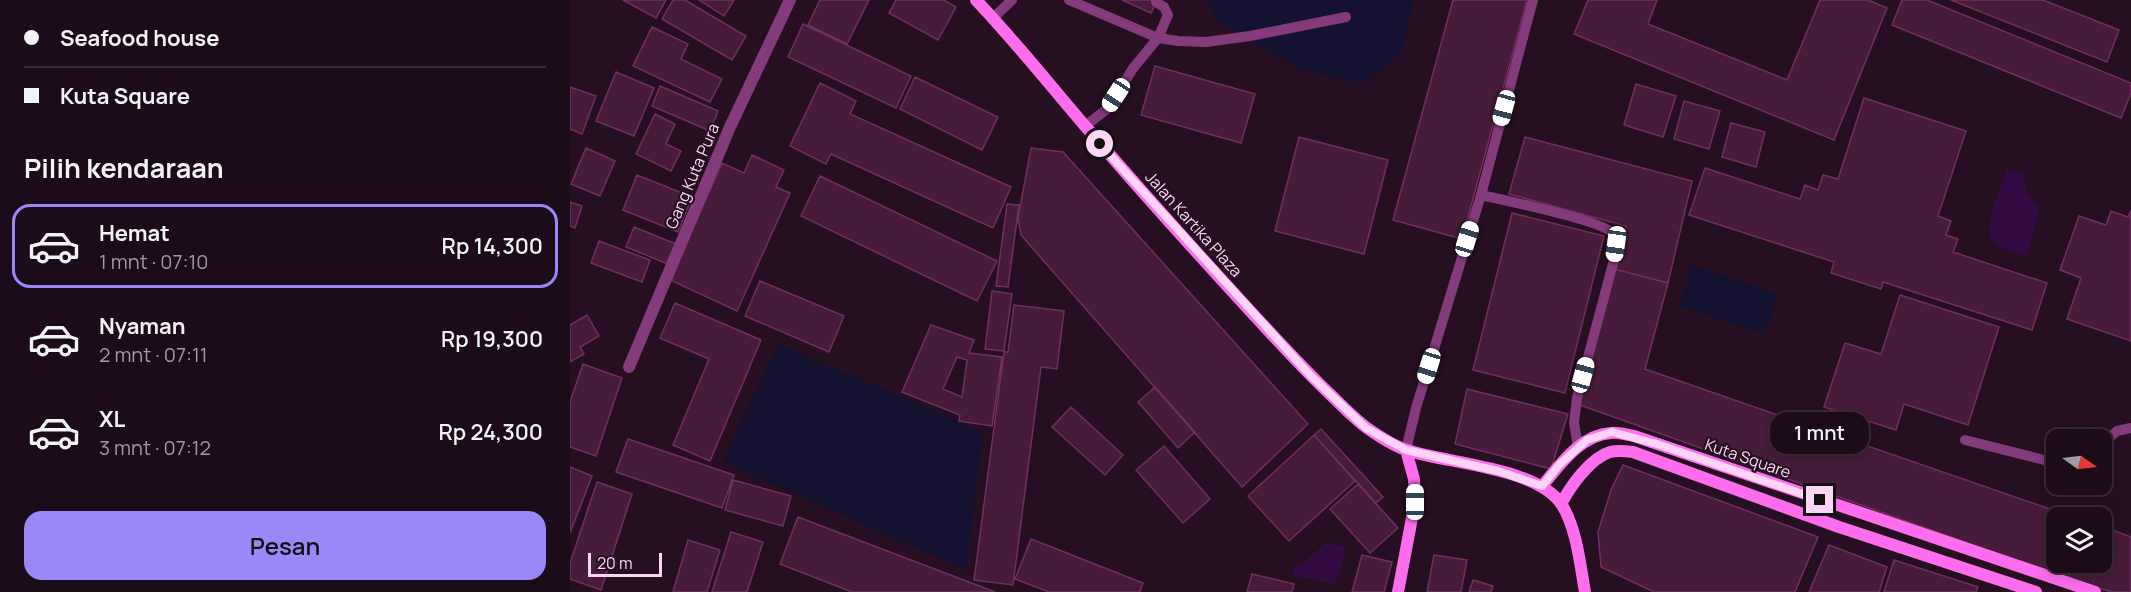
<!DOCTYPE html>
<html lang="id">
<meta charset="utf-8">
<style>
:root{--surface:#1c0b18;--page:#291925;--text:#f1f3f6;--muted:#a09ba2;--line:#3a2b37;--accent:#9a87f8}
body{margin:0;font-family:Manrope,sans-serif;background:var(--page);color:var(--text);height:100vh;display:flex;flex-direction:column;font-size:22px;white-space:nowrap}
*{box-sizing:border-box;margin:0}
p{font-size:20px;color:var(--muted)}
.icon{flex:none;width:33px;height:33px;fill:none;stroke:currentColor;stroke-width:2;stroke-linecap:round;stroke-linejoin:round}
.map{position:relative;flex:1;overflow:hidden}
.sheet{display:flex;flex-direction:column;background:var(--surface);width:570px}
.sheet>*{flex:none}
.hud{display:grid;align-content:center;height:132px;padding:0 24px;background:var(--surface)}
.needle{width:39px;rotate:104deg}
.buttons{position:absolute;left:1476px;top:429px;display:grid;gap:12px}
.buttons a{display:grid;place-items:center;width:66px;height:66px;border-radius:12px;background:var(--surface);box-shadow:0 3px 15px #0003,0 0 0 2px var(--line);font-size:30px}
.scale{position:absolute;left:18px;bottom:15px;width:74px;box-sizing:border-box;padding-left:6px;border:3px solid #fed5f6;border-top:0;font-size:16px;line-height:21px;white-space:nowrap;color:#fed5f6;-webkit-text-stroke:4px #260f20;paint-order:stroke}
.end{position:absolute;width:27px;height:27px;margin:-14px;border:8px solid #fed5f6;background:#111;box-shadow:0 0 0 3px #111}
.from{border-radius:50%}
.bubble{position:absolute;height:42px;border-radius:18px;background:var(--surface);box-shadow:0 3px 15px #0003,0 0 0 2px var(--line);font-size:20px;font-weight:600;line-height:42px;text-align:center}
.car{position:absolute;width:18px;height:36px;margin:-18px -9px;border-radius:8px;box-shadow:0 0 4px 2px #0007;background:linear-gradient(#fff 24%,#345 0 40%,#fff 0 76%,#345 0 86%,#fff 0)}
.hud b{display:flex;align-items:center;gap:21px;height:57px;font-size:22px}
.hud b+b{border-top:2px solid var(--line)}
.hud i{width:15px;height:15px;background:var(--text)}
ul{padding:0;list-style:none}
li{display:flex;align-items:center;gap:18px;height:84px;margin:0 12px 9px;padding:0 12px;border:3px solid transparent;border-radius:18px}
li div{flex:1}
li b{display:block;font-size:22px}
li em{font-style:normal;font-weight:600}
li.active{border-color:var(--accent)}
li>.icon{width:54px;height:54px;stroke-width:1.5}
h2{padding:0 24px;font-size:27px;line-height:72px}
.button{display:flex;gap:12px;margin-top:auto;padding:12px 24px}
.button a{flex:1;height:69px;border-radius:18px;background:var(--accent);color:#111;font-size:24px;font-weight:600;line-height:69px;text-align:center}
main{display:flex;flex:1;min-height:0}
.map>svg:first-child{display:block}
.green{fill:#141230}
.water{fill:#330b43}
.building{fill:#461c3a;stroke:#722e5f;stroke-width:1.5;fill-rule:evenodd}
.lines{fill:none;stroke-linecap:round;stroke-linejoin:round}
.service{stroke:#843b7c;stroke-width:10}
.minor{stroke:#843b7c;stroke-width:12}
.secondary{stroke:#fd6dee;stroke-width:12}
.route{stroke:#fed5f6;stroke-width:8}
.labels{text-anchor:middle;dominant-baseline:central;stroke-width:4.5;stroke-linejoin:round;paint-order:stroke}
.street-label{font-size:16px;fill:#fed5f6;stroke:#260f20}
</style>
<main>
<section class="sheet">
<div class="hud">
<b><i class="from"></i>Seafood house</b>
<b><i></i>Kuta Square</b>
</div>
<h2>Pilih kendaraan</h2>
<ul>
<li class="active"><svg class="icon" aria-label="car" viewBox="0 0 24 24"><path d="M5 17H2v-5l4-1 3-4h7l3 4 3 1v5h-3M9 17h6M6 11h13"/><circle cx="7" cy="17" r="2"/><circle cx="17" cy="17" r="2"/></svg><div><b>Hemat</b><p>1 mnt · 07:10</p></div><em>Rp 14,300</em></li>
<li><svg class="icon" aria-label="car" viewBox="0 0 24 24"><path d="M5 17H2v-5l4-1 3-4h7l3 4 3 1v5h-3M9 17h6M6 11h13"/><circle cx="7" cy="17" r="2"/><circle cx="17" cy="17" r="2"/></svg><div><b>Nyaman</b><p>2 mnt · 07:11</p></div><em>Rp 19,300</em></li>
<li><svg class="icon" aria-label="car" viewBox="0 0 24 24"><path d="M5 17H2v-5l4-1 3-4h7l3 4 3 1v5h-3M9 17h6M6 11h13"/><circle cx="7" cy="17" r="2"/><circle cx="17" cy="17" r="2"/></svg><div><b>XL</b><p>3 mnt · 07:12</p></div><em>Rp 24,300</em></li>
</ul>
<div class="button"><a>Pesan</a></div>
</section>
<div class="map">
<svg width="1561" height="592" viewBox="0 0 1561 592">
<rect width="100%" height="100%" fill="#260f20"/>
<path class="green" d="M636,0H844L831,54L792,84L727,68L648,21Z
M1122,265L1208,294L1194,334L1109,306Z
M208,344L413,432L396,570L152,462Z"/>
<path class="water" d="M1437,169L1453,175L1457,191L1469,211L1457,257C1448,253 1435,250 1426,244C1409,232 1432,186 1437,169Z
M756,542L776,547L766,584L724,576L722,568L733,564Z"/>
<path class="building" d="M53,0H96L86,18Z
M103,0H115L176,36L162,60L92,19Z
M129,0H164L154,16Z
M250,0H299L277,44L238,25Z
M326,0H374L386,7L368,40L319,13Z
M552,0H587L581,13Z
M883,0H957L892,239L823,220Z
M1018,0H1087L1078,24L1217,80L1250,0H1298L1317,8L1264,140L1004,34Z
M1332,0H1357L1561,83V93L1551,118L1322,25Z
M1381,0H1473L1549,30L1537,62Z
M233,24L341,76L326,108L218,57Z
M82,27L118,44L111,59L152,79L140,102L63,66Z
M585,66L685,94L671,143L571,115Z
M46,72L84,88L64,136L26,121Z
M345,77L428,117L412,150L330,109Z
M250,83L286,101L280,114L441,187L423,228L261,154L256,164L220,146Z
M1066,84L1106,96L1093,137L1054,125Z
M90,86L148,111L140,131L82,106Z
M0,87L26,96L12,134L0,129Z
M1294,98L1396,131L1368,216L1381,221L1376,235L1388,239L1383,252L1477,283L1462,330L1313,282L1311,289L1261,273L1264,262L1119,215L1135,168L1230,199L1235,185L1248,190L1253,175L1268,179Z
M1114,101L1150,111L1139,149L1104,139Z
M85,114L105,124L96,144L111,151L101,171L66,154Z
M1161,123L1195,132L1186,167L1152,157Z
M729,137L818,160L794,254L705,231Z
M955,137L1122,181L1098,283L1044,269L1056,226L939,194Z
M16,148L45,161L30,196L1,184Z
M461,148L493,152L738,424L672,487L451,235L448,218Z
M182,155L214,170L206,187L220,193L167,311L100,280L152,163L174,173Z
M67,175L122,197L108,232L53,210Z
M250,176L427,261L407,301L231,216Z
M0,202L12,206L5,228L0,226Z
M437,204L449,205L438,287L426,286Z
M1561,210V341L1497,319L1511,278L1490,270L1509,216L1536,225L1541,211L1558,217Z
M942,213L1034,236L995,393L903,370Z
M64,227L106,244L98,264L56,247Z
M29,241L80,260L72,282L21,263Z
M1044,269L1098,283L1075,369L1506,518H1486V562H1532V526L1561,537V592H1542L1499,579L1007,404Z
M190,281L274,316L259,352L175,316Z
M422,291L442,294L434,351L415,349Z
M1330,295L1429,327L1398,425L1334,404L1326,430L1254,407L1275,343L1311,354Z
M105,303L191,340L140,461L103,445L139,359L90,338Z
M444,305L494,311L487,369L471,367L443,585L404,580L434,352H438Z
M17,315L29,336L10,347L14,354L0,362V325Z
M361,325L404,340L399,353L432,357L422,426L389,421L390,415L332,392ZM387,357L397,360L392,397L373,389Z
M13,364L52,378L26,456L0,447V402Z
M585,387L625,432L608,448L568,402Z
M897,389L998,414L981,469L885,444Z
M501,407L553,455L535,475L482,427Z
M751,429L813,497L806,503L744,435Z
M744,435L785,481L719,541L678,496Z
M58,439L164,475L152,508L46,472Z
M594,446L640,499L613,523L566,470Z
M1053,465L1248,537L1225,592H1084L1031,567L1028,532L1041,490Z
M0,467L22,476L0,533Z
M163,480L221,496L213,526L155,510Z
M27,482L62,494L31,590L0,579V563Z
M788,484L828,528L800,553L760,509Z
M228,517L341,560L425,592H282L210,564Z
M161,532L193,542L177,592H142Z
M461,539L573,583L570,592H479L445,579Z
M118,540L150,550L137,592H103Z
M1259,545L1317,567L1309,592H1239Z
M792,555L822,562L814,592H782Z
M864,555L897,560L891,592H857Z
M1324,560L1408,587L1406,592H1314Z
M682,574L724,584L722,592H677Z
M903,580L923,586L921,592H899Z"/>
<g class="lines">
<path class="service" d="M499,0L588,38L608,41L636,42L680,36L776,17
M423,18L442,0
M515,126L537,109L564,67L588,38L598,15L594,7L586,2
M911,195C933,200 1032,220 1042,233C1048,241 1045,251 1044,260L1007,398L1004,423L1008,447
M1395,440L1486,463
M1532,444L1547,431L1561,428
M836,450L846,408L911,195L963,0"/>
<path class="minor" d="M59,367L160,127L220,0"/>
<path class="secondary" d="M406,0C445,41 479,84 516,127C570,190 626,252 682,313C709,342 735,371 764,398C774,408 785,419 797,428C809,436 823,446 837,450C877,464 968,467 992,505C1007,530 1010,564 1015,592
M972,486C990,465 1010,435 1041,433C1048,432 1057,435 1064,436L1525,592
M991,504C1000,487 1020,458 1040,452C1048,450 1055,451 1063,452L1269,527L1466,592
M828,592L845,502L844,479L836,450"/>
</g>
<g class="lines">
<path class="route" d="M530,144L740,375L796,428L836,450L928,471L972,486L990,464L1017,440L1042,432L1087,444L1250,500"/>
</g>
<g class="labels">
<g class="street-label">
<text transform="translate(122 176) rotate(-67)">Gang Kuta Pura</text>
<text transform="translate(624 224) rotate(48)">Jalan Kartika Plaza</text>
<text transform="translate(1178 458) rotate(19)">Kuta Square</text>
</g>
</g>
</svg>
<div class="buttons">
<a><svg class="needle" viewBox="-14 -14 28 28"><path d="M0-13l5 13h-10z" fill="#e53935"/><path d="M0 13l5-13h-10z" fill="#a09ba2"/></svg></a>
<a><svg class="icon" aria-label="layers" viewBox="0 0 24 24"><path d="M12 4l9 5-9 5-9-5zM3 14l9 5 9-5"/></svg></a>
</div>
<div class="scale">20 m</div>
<i class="end from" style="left:530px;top:144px"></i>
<i class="end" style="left:1250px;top:500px"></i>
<div class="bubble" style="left:1200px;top:412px;width:99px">1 mnt</div>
<i class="car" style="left:546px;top:95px;rotate:213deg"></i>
<i class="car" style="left:934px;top:108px;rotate:195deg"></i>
<i class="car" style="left:897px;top:239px;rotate:17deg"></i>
<i class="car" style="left:1046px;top:244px;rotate:188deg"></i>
<i class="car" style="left:859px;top:366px;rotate:197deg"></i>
<i class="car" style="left:1013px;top:375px;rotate:15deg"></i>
<i class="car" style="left:845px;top:502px;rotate:0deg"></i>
</div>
</main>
